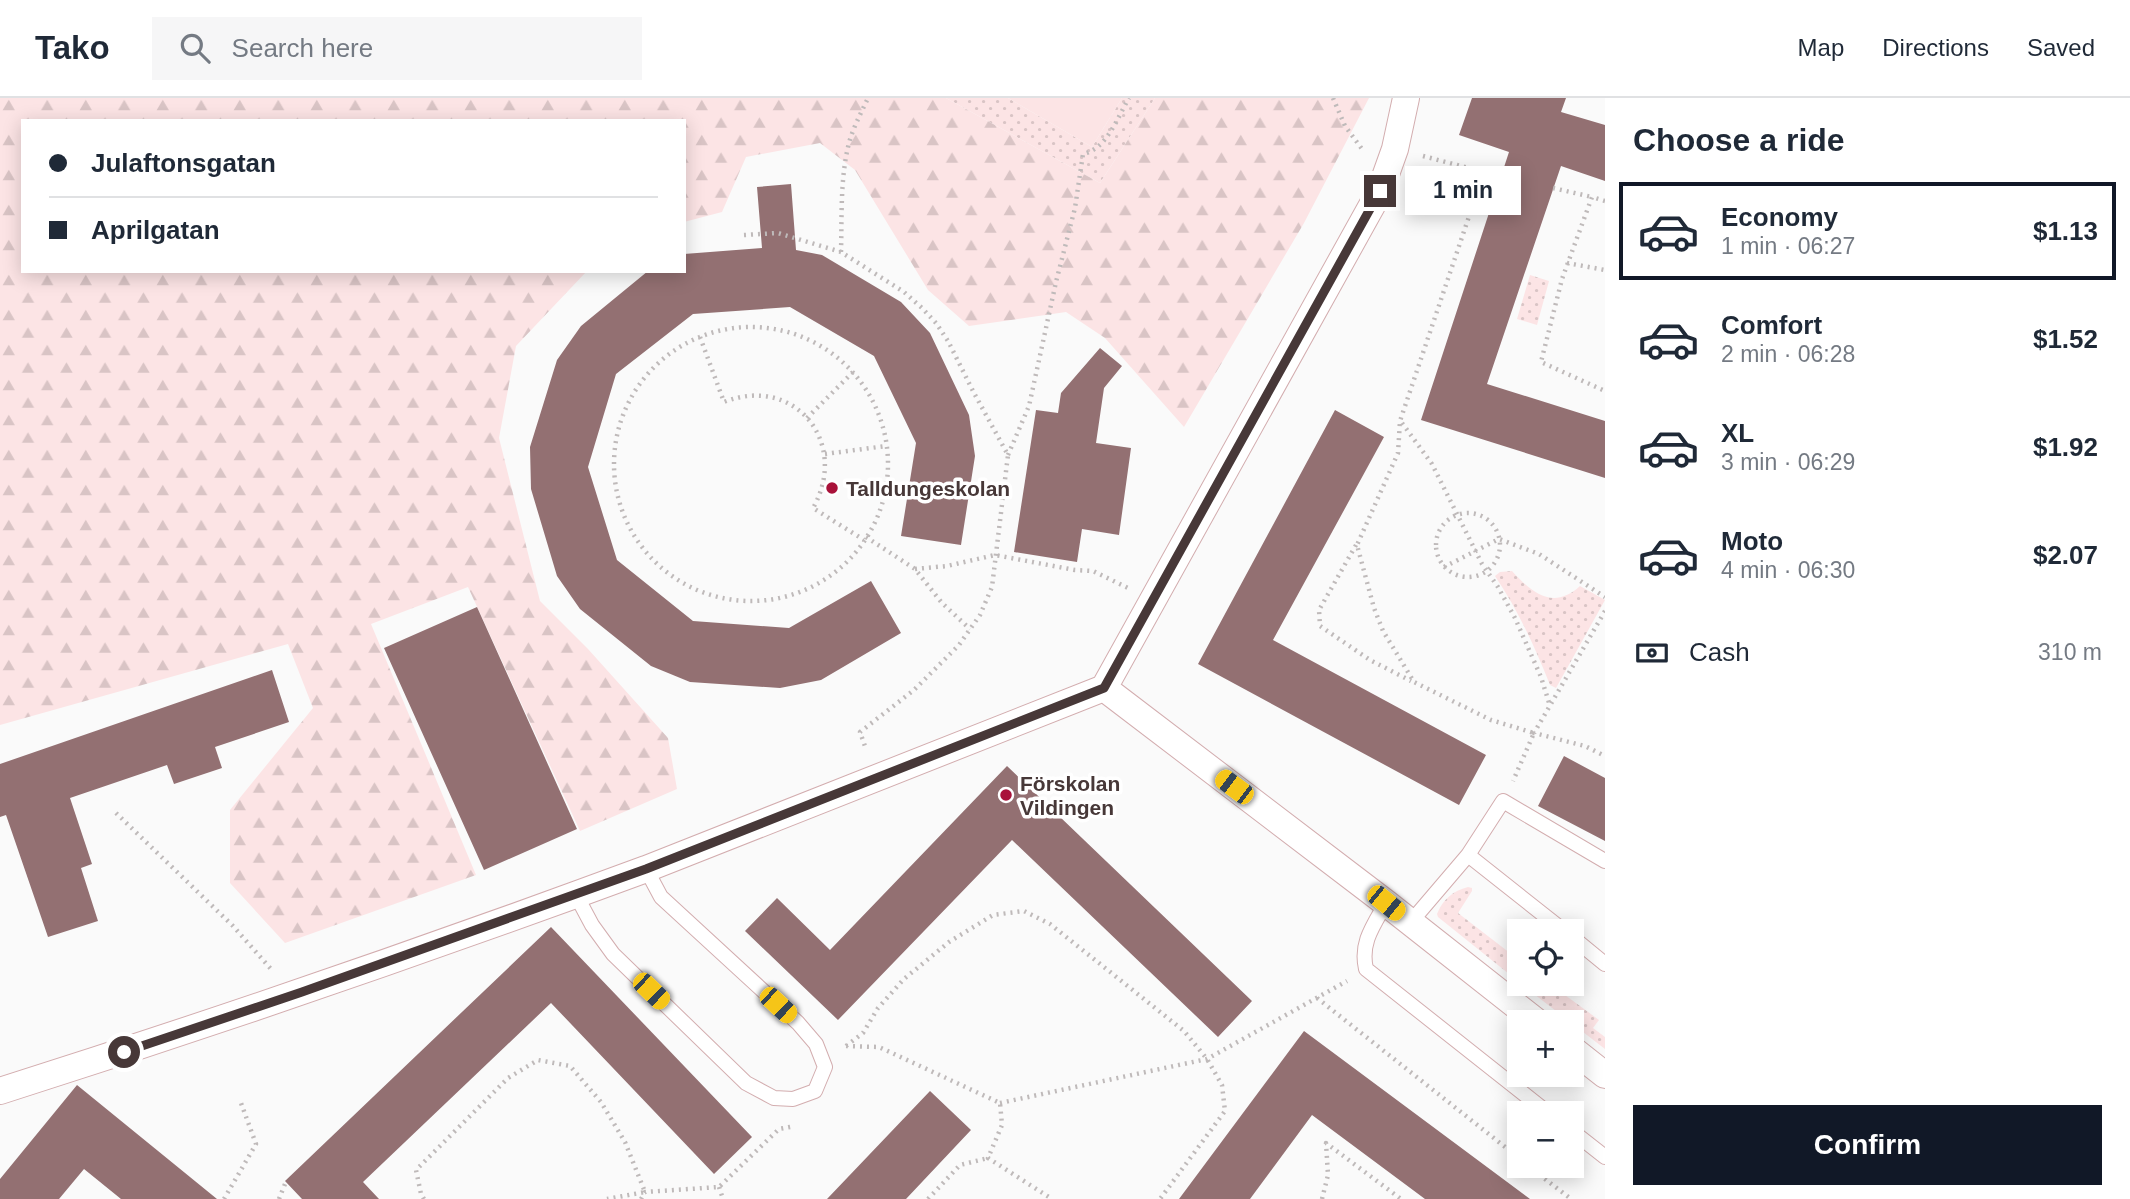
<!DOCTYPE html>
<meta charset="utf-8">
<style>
:root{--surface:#fff;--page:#f6f6f7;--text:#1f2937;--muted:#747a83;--line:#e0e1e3;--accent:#111827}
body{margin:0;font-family:Helvetica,sans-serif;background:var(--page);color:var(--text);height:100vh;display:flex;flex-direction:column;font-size:26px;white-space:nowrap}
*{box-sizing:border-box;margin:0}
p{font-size:23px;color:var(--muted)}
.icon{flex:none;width:38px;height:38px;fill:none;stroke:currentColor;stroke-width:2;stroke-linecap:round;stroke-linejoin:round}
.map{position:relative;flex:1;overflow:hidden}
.drawer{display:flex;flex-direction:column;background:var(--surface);width:525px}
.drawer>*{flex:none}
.banner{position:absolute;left:21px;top:21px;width:665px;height:154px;border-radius:0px;box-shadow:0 4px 18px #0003;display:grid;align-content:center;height:154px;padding:0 28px;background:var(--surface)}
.fabs{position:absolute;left:1507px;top:821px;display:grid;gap:14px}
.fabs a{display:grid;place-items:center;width:77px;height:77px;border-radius:0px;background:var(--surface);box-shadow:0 4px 18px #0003;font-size:35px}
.end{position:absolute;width:32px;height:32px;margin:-16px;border:9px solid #473838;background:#fff;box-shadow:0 0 0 4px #fff}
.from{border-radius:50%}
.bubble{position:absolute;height:49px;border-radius:0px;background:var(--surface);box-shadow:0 4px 18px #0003;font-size:23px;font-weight:700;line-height:49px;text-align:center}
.car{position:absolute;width:21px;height:42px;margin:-21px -10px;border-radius:9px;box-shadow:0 0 5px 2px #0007;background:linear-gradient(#f5c518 24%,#345 0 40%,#f5c518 0 76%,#345 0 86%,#f5c518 0)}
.banner b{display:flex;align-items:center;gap:24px;height:66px;font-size:26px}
.banner b+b{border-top:2px solid var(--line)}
.banner i{width:18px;height:18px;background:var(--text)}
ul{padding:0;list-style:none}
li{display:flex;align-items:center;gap:21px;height:98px;margin:0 14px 10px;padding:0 14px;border:4px solid transparent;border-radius:0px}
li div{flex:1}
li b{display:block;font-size:26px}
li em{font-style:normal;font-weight:700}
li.current{border-color:var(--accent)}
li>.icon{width:63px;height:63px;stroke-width:1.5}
h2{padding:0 28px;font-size:32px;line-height:84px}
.pay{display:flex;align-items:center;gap:18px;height:77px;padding:0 28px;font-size:26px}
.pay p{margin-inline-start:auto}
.cta{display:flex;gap:14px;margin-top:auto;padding:14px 28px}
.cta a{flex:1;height:80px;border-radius:0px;background:var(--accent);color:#fff;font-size:28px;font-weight:700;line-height:80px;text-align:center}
header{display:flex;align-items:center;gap:42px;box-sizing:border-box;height:98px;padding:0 35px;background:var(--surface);border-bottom:2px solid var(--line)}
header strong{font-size:33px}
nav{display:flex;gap:38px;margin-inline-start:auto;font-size:24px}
.search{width:490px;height:63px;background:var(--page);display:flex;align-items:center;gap:18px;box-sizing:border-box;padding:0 24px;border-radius:0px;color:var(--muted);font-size:26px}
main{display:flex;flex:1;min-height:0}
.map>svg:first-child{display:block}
.grass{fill:url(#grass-dots)}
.forest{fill:url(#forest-firs)}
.pitch{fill:#fce4e5}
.building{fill:#937072}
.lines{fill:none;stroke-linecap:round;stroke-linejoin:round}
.service-casing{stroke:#d3adaf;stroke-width:16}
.minor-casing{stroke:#d3adaf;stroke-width:28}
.path{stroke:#bfbaba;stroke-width:4.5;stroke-dasharray:2 5;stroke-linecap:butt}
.service{stroke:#fff;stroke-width:14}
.minor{stroke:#fff;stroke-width:26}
.route{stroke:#473838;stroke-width:9}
.poi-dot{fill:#a9123a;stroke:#fff;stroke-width:2.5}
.labels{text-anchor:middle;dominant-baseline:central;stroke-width:7;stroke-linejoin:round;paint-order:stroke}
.poi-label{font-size:21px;font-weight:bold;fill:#473838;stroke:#fff;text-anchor:start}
</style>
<header>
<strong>Tako</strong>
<div class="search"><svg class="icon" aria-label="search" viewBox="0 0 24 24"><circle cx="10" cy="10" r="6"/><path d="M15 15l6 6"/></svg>Search here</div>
<nav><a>Map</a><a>Directions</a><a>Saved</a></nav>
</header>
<main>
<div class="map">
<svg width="1605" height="1101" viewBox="0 0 1605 1101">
<defs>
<pattern id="grass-dots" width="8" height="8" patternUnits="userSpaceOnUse" patternTransform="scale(1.75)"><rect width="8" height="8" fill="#fce4e5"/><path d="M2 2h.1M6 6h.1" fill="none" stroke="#d9c4c5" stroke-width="1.8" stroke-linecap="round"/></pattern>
<pattern id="forest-firs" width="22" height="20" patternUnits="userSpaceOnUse" patternTransform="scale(1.75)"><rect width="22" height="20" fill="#fce4e5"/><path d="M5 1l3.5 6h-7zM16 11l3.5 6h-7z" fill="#d9c4c5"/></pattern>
</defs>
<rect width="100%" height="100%" fill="#fafafa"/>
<path class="grass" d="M946,0H1008L1092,49L1122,0H1155L1100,85Z
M1530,177L1549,183L1537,227L1517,221Z
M1512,473C1531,494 1553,513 1580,488L1605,502L1556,590L1550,587C1535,549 1518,512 1495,478L1500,474Z
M1468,789L1472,790V793L1458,815L1519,862V884L1438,819L1437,816C1443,801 1453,793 1468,789Z
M1521,886H1550L1599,922L1593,930L1605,939V951Z"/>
<path class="forest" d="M0,0H946L1100,85L1155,0H1369L1304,125L1184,329L1105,240L1066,214L969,228L928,192L855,72L820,45L746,59L722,114L684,124V23H23V173H587L516,248L499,340L540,503L588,551L668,640L677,691L580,733L468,489L371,526L476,777L285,845L230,785V712L313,610L288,546L0,627Z"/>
<path class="pitch" d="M1008,0H1122L1092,49Z"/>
<path class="building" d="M1472,0H1566L1561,14L1605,27V83L1561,68L1487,286L1605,323V380L1421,322L1509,54L1459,37Z
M791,86L796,152L822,157L901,204L930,235L969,317L975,358L961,447L901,438L916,345L874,258L790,209L693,216L616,276L588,369L617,462L693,523L789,530L871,483L901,535L821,582L780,590L690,584L651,568L580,511L557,478L531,391L530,349L557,262L581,228L648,173H684V156L762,150L757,89Z
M1100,250L1122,268L1104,290L1096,345L1131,350L1119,437L1082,431L1077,464L1014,454L1036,312L1058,315L1061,295Z
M1335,312L1384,339L1273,542L1486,657L1459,707L1198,566Z
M477,509L577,731L484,772L384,550Z
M272,572L289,624L215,649L222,670L174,686L167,667L70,700L92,766L81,770L98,823L48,839L6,717L0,719V666Z
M1564,658L1605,680V743L1538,708Z
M1007,668L1252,903L1218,939L1012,742L838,922L745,833L777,800L830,852Z
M551,829L752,1039L714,1076L551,905L363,1084L379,1101H302L285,1083Z
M1304,933L1530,1101H1425L1312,1017L1250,1101H1179Z
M77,987L217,1101H121L84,1071L59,1101H0V1081Z
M930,993L971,1032L906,1101H827Z"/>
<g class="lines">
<defs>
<path id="service" d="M1468,757L1564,833
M576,797L592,827L613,856L746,985L774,1000L793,1001L815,993L825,969L816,946L798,925L661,799L646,771
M1386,805C1373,828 1360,845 1366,871L1548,1015
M1410,825L1468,757L1503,703L1605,763
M1572,839L1605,866
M1572,1033L1605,1059"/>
<path id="minor" d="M1104,590L1380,93L1395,51L1406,0
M1104,590L1386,805L1537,924
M1572,951L1605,977
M0,993C217,924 432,850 646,771L1104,590"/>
</defs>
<use href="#service" class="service-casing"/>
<use href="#minor" class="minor-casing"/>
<path class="path" d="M1333,0L1345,28L1362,51
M1423,58L1484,74L1400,323L1398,355L1357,447L1374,510L1383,533L1414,584L1491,622L1534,635L1513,683
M1484,74L1501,77
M1553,90L1592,99
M1605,103L1592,99L1562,181L1541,264L1605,293
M744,137L778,135L841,154L904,194L922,210L936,225L948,243L974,295L1008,357L992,489L980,517L959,547L914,592L860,634L866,651
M841,154C842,118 840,80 849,45C853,30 861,15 868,0
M1567,165L1605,172
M614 366a137 137 0 1 1 274 0a137 137 0 1 1-274 0Z
M700,239L724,304C795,276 850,345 813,410L864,442
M807,320L853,274
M1402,325L1432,366L1482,466L1498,489L1515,520L1541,579L1550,608
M825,356L886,348
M1008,357L1029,308L1056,184L1075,110L1083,56C1107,51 1117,20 1129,0
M1436 447a32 32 0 1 1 64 0a32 32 0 1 1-64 0Z
M866,439L915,471L942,505L970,531
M1356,447L1319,512L1320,528L1370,562L1411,583
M1444,469L1499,441L1539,456L1605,499
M915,471L947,468L995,457L1075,472L1093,473L1128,490
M1605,513L1534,635L1585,648L1605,658
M116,715L233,828L271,871
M1317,900L1519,1060
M846,948L863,935L878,910L904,881L949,844L993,817L1024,813L1050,826L1184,933L1207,961L1222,987L1225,1013L1160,1101
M846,948L879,949L1000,1005L1002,1027L988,1060L1052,1101
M1000,1005L1207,961L1347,883
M1528,1068L1571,1101
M719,1089L723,1101
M224,1101L256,1046L241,1005
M279,1101L285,1086
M424,1101L421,1096L416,1072L508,980L538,962L570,968L601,1004L625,1044L645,1094L607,1101
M641,1101L645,1094L719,1089L779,1031L795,1028
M928,1101L960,1067L988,1060
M1322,1101L1328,1077L1326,1045L1401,1101"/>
<use href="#service" class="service"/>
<use href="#minor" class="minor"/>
</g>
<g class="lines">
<path class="route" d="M124,954L302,894L646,771L1104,590L1380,93"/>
</g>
<g class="poi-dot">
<circle cx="832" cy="390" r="7"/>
<circle cx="1006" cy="697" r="7"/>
</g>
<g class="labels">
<g class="poi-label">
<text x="846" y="390">Talldungeskolan</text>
<text x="1020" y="685">Förskolan<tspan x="1020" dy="24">Vildingen</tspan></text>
</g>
</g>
</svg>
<div class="fabs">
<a><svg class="icon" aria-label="locate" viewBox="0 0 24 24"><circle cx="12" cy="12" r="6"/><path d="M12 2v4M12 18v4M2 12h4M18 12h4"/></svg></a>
<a>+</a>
<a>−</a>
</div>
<i class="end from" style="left:124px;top:954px"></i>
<i class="end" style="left:1380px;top:93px"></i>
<div class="bubble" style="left:1405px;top:68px;width:116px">1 min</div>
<i class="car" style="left:1234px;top:689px;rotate:307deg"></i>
<i class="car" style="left:1386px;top:805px;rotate:129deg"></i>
<i class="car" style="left:651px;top:893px;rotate:134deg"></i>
<i class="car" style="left:778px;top:907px;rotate:133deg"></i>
<div class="banner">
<b><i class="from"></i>Julaftonsgatan</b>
<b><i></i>Aprilgatan</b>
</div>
</div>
<section class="drawer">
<h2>Choose a ride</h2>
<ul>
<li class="current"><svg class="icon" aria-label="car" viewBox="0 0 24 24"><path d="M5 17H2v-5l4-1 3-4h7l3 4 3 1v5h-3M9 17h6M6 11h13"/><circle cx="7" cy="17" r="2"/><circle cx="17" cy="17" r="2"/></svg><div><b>Economy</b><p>1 min · 06:27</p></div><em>$1.13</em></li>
<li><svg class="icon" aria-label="car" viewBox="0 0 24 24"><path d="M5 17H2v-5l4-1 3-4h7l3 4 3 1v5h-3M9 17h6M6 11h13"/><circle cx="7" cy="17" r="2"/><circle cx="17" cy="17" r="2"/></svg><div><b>Comfort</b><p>2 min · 06:28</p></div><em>$1.52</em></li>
<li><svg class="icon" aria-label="car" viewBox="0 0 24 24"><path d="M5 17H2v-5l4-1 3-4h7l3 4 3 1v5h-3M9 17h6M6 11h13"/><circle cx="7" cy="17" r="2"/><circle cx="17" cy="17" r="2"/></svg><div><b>XL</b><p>3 min · 06:29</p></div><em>$1.92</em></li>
<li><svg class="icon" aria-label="car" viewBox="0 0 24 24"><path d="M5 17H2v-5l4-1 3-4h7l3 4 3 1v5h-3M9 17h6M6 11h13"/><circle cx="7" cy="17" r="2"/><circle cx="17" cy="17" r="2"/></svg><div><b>Moto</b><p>4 min · 06:30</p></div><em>$2.07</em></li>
</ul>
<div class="pay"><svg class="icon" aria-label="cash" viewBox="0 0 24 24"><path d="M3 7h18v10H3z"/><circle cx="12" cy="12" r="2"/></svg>Cash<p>310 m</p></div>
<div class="cta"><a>Confirm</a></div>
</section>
</main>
